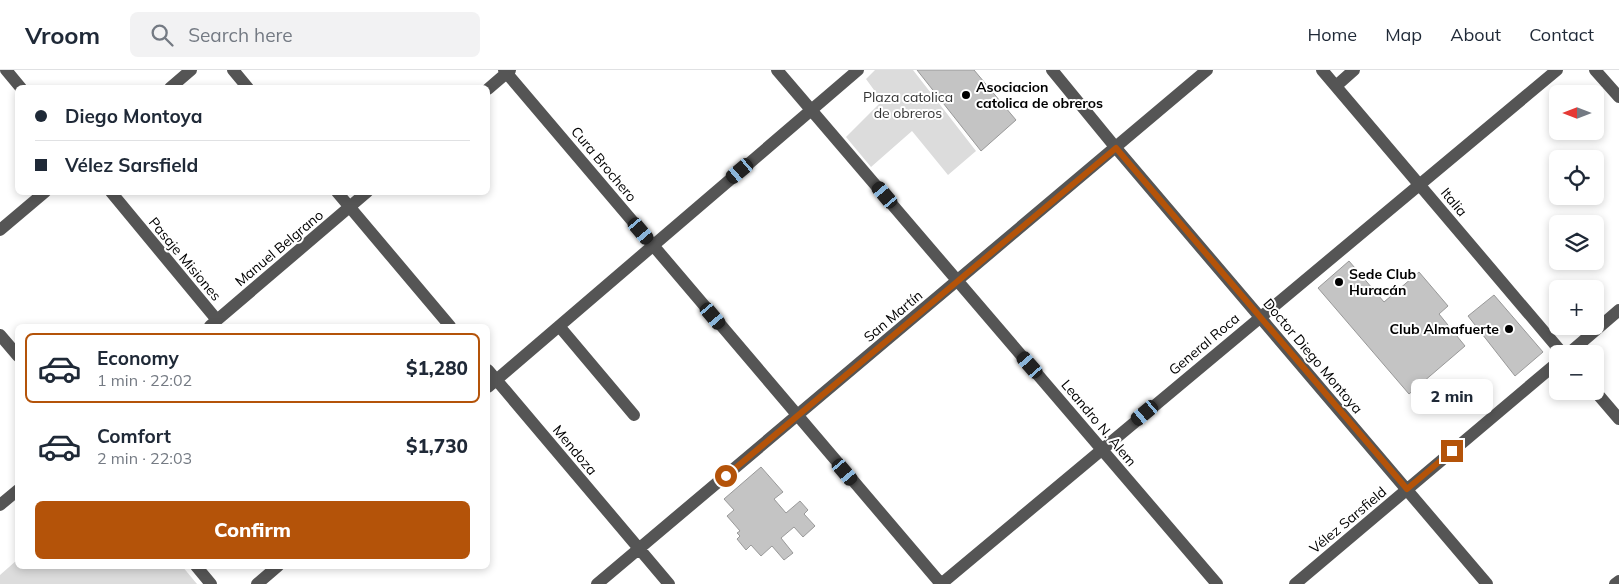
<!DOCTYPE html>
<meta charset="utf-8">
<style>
:root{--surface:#fff;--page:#f2f2f3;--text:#1f2937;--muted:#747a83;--line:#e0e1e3;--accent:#b45309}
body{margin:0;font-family:Mulish,sans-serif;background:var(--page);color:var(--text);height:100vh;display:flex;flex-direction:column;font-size:19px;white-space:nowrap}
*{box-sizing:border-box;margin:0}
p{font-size:16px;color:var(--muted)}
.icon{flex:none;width:28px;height:28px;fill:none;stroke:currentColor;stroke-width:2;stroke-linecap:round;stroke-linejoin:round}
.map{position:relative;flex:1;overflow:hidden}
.drawer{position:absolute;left:15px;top:254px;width:475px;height:245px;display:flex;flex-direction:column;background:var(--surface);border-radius:8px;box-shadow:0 2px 8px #0003}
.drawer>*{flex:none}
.hud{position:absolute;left:15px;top:15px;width:475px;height:110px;border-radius:8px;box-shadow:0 2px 8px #0003;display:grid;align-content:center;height:110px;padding:0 20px;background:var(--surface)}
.needle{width:32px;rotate:270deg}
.fabs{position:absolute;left:1549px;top:15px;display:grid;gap:10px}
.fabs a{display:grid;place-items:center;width:55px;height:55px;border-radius:8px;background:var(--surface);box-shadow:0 2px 8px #0003;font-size:25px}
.end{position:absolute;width:22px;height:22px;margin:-11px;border:6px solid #b45309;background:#fff;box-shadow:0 0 0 2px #fff}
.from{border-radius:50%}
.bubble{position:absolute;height:35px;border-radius:8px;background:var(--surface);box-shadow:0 2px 8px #0003;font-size:16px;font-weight:800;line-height:35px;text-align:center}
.car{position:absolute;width:15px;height:30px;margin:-15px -8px;border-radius:6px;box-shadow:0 0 4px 1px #0007;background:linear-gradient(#222 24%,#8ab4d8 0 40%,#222 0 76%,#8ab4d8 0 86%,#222 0)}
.hud b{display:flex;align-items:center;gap:18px;height:48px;font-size:19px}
.hud b+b{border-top:1px solid var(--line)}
.hud i{width:12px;height:12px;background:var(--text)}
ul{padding:9px 0 0;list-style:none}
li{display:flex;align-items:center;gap:15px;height:70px;margin:0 10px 8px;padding:0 10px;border:2px solid transparent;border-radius:8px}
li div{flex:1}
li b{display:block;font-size:19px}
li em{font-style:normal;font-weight:800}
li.on{border-color:var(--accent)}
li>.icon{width:45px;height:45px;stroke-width:1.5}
.primary-button{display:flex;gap:10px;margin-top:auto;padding:10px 20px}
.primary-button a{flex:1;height:58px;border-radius:8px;background:var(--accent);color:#fff;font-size:20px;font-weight:800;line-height:58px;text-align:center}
header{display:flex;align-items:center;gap:30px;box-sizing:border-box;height:70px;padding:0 25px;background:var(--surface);border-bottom:1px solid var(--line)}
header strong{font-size:24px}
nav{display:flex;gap:28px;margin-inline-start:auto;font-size:18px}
.search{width:350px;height:45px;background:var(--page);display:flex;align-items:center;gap:12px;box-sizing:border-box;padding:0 18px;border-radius:8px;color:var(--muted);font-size:19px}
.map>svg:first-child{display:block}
.green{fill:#dcdcdc}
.building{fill:#c4c4c4;stroke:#999}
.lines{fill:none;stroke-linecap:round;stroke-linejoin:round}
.minor{stroke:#555;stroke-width:12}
.route{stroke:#b45309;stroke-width:6}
.poi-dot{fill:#000;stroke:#fff;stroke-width:2}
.labels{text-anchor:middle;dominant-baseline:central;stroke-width:4;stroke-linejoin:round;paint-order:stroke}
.poi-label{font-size:14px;font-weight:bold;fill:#000;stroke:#fff;text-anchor:start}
.park-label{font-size:14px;fill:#333;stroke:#fff}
.street-label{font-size:14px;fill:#000;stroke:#fff}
</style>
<header>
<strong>Vroom</strong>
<div class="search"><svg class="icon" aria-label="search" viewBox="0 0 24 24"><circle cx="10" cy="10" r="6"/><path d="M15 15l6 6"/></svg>Search here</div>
<nav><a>Home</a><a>Map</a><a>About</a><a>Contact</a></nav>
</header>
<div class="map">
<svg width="1619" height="514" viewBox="0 0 1619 514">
<rect width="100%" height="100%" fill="#fff"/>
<path class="green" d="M875,0H913L976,81L948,105L912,61L871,97L846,67L882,31L866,9Z
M17,490L18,496H182L197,514H0V505Z"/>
<path class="building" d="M917,0H974L1016,50L981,81Z
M1349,191L1384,232L1419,202L1448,236L1439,244L1465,276L1409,324L1318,218Z
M1494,225L1543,282L1515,306L1468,246Z
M761,397L783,422L774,429L786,443L800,431L808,440L804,444L815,456L803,467L794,457L781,468L793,483L784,490L772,476L761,486L751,475L746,480L737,469L740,466L737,463L740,461L727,446L734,440L724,429Z"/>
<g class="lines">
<path class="minor" d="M6,0L21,18
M233,0L248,18
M504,0L941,514
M777,0L1217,514
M1052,0L1116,78L1487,514
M1322,0L1563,284
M1595,0L1619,27
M1336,16L1354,0
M170,18L191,0
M488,19L510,0
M111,122L217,250
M337,122L450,256
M0,160L45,122
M210,256L367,122
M559,256L634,345
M0,265L18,286
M1568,284L1619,240
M488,300L669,514
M488,317L858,0
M1595,321L1619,349
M0,435L18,420
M196,496L211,514
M257,514L278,496
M597,514L1207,0
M941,514L1557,0
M1295,514L1558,292
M1615,514L1619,511"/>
</g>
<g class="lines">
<path class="route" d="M726,406L1116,78L1407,419L1452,381"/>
</g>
<g class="poi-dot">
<circle cx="966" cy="25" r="5"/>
<circle cx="1339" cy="212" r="5"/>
<circle cx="1509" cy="259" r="5"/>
</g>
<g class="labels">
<g class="poi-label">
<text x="976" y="17">Asociacion<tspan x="976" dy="16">catolica de obreros</tspan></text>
<text x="1349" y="204">Sede Club<tspan x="1349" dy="16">Huracán</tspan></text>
<text x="1499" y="259" text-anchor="end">Club Almafuerte</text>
</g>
<g class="park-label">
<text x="908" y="27">Plaza catolica<tspan x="908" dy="16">de obreros</tspan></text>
</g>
<g class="street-label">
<text transform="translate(604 94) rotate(50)">Cura Brochero</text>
<text transform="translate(1454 132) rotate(50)">Italia</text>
<text transform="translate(279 178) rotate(-40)">Manuel Belgrano</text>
<text transform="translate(185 189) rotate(50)">Pasaje Misiones</text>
<text transform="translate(893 246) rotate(-40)">San Martín</text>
<text transform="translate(1204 274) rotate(-40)">General Roca</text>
<text transform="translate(1313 286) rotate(50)">Doctor Diego Montoya</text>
<text transform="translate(1099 353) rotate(50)">Leandro N. Alem</text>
<text transform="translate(575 380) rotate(50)">Mendoza</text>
<text transform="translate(1348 450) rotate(-40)">Vélez Sarsfield</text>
</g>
</g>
</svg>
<div class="fabs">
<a><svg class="needle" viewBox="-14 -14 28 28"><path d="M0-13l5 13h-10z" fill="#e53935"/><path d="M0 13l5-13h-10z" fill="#747a83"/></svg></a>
<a><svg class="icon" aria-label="locate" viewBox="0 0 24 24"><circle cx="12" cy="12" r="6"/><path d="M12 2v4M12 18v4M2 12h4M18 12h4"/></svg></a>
<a><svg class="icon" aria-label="layers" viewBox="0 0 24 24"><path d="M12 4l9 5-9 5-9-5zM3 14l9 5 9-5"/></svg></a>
<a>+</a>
<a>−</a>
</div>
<i class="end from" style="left:726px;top:406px"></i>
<i class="end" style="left:1452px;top:381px"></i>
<div class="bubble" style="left:1411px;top:309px;width:82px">2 min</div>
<i class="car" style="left:740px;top:101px;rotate:230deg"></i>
<i class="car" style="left:885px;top:125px;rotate:320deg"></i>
<i class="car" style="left:641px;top:161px;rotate:140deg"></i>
<i class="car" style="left:713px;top:246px;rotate:140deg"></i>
<i class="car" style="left:1030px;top:295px;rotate:319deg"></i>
<i class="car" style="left:1145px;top:343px;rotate:230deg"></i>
<i class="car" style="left:845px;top:402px;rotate:140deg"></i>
<div class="hud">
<b><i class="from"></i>Diego Montoya</b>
<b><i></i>Vélez Sarsfield</b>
</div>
<section class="drawer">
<ul>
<li class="on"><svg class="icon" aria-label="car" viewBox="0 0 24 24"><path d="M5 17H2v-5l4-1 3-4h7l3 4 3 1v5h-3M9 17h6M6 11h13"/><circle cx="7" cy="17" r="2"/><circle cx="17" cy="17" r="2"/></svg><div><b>Economy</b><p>1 min · 22:02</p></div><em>$1,280</em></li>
<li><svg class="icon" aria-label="car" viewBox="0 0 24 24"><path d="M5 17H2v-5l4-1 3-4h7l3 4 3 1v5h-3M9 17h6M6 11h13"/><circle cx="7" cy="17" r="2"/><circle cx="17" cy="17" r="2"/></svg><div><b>Comfort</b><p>2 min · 22:03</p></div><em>$1,730</em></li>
</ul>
<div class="primary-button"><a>Confirm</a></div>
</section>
</div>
